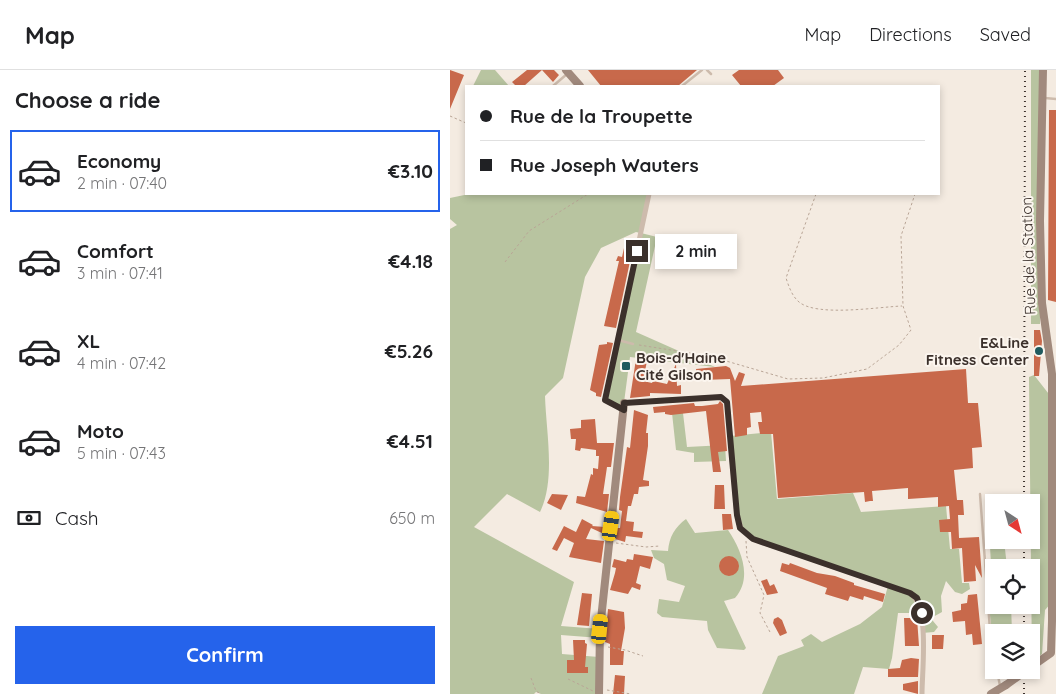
<!DOCTYPE html>
<meta charset="utf-8">
<style>
:root{--surface:#fff;--page:#f6f6f6;--text:#202124;--muted:#757577;--line:#e0e0e0;--accent:#2563eb}
body{margin:0;font-family:Quicksand,sans-serif;background:var(--page);color:var(--text);height:100vh;display:flex;flex-direction:column;font-size:19px;white-space:nowrap}
*{box-sizing:border-box;margin:0}
p{font-size:16px;color:var(--muted)}
.icon{flex:none;width:28px;height:28px;fill:none;stroke:currentColor;stroke-width:2;stroke-linecap:round;stroke-linejoin:round}
.map{position:relative;flex:1;overflow:hidden}
.sheet{display:flex;flex-direction:column;background:var(--surface);width:450px}
.sheet>*{flex:none}
.hud{position:absolute;left:15px;top:15px;width:475px;height:110px;border-radius:0px;box-shadow:0 2px 8px #0003;display:grid;align-content:center;height:110px;padding:0 15px;background:var(--surface)}
.needle{width:32px;rotate:144deg}
.tools{position:absolute;left:535px;top:424px;display:grid;gap:10px}
.tools a{display:grid;place-items:center;width:55px;height:55px;border-radius:0px;background:var(--surface);box-shadow:0 2px 8px #0003;font-size:25px}
.end{position:absolute;width:22px;height:22px;margin:-11px;border:6px solid #3b302b;background:#fff;box-shadow:0 0 0 2px #fff}
.from{border-radius:50%}
.bubble{position:absolute;height:35px;border-radius:0px;background:var(--surface);box-shadow:0 2px 8px #0003;font-size:16px;font-weight:700;line-height:35px;text-align:center}
.car{position:absolute;width:15px;height:30px;margin:-15px -8px;border-radius:6px;box-shadow:0 0 4px 1px #0007;background:linear-gradient(#f5c518 24%,#345 0 40%,#f5c518 0 76%,#345 0 86%,#f5c518 0)}
.hud b{display:flex;align-items:center;gap:18px;height:48px;font-size:19px}
.hud b+b{border-top:1px solid var(--line)}
.hud i{width:12px;height:12px;background:var(--text)}
ul{padding:0;list-style:none}
li{display:flex;align-items:center;gap:15px;height:82px;margin:0 10px 8px;padding:0 5px;border:2px solid transparent;border-radius:0px}
li div{flex:1}
li b{display:block;font-size:19px}
li em{font-style:normal;font-weight:700}
li.active{border-color:var(--accent)}
li>.icon{width:45px;height:45px;stroke-width:1.5}
h2{padding:0 15px;font-size:22px;line-height:60px}
.pay{display:flex;align-items:center;gap:12px;height:55px;padding:0 15px;font-size:19px}
.pay p{margin-inline-start:auto}
.primary-button{display:flex;gap:10px;margin-top:auto;padding:10px 15px}
.primary-button a{flex:1;height:58px;border-radius:0px;background:var(--accent);color:#fff;font-size:20px;font-weight:700;line-height:58px;text-align:center}
header{display:flex;align-items:center;gap:30px;box-sizing:border-box;height:70px;padding:0 25px;background:var(--surface);border-bottom:1px solid var(--line)}
header strong{font-size:24px}
nav{display:flex;gap:28px;margin-inline-start:auto;font-size:18px}
main{display:flex;flex:1;min-height:0}
.map>svg:first-child{display:block}
.green{fill:#b8c4a0}
.building{fill:#c8694b}
.lines{fill:none;stroke-linecap:round;stroke-linejoin:round}
.path{stroke:#b9a596;stroke-width:1;stroke-dasharray:2.5 2.5;stroke-linecap:butt}
.lane{stroke:#cdbbac;stroke-width:2.5}
.street{stroke:#cdbbac;stroke-width:5}
.secondary{stroke:#a18a7d;stroke-width:8}
.rail{stroke:#3b302b;stroke-width:2;stroke-dasharray:1 4;stroke-linecap:butt}
.secondary-bridge{stroke:#a18a7d;stroke-width:8}
.route{stroke:#3b302b;stroke-width:6}
.poi-dot{fill:#1f5a5e;stroke:#fbf5ee;stroke-width:2}
.labels{text-anchor:middle;dominant-baseline:central;stroke-width:4;stroke-linejoin:round;paint-order:stroke}
.street-label{font-size:15px;fill:#3b302b;stroke:#fbf5ee}
.poi-label{font-size:15px;font-weight:bold;fill:#3b302b;stroke:#fbf5ee;text-anchor:end}
</style>
<header>
<strong>Map</strong>
<nav><a>Map</a><a>Directions</a><a>Saved</a></nav>
</header>
<main>
<section class="sheet">
<h2>Choose a ride</h2>
<ul>
<li class="active"><svg class="icon" aria-label="car" viewBox="0 0 24 24"><path d="M5 17H2v-5l4-1 3-4h7l3 4 3 1v5h-3M9 17h6M6 11h13"/><circle cx="7" cy="17" r="2"/><circle cx="17" cy="17" r="2"/></svg><div><b>Economy</b><p>2 min · 07:40</p></div><em>€3.10</em></li>
<li><svg class="icon" aria-label="car" viewBox="0 0 24 24"><path d="M5 17H2v-5l4-1 3-4h7l3 4 3 1v5h-3M9 17h6M6 11h13"/><circle cx="7" cy="17" r="2"/><circle cx="17" cy="17" r="2"/></svg><div><b>Comfort</b><p>3 min · 07:41</p></div><em>€4.18</em></li>
<li><svg class="icon" aria-label="car" viewBox="0 0 24 24"><path d="M5 17H2v-5l4-1 3-4h7l3 4 3 1v5h-3M9 17h6M6 11h13"/><circle cx="7" cy="17" r="2"/><circle cx="17" cy="17" r="2"/></svg><div><b>XL</b><p>4 min · 07:42</p></div><em>€5.26</em></li>
<li><svg class="icon" aria-label="car" viewBox="0 0 24 24"><path d="M5 17H2v-5l4-1 3-4h7l3 4 3 1v5h-3M9 17h6M6 11h13"/><circle cx="7" cy="17" r="2"/><circle cx="17" cy="17" r="2"/></svg><div><b>Moto</b><p>5 min · 07:43</p></div><em>€4.51</em></li>
</ul>
<div class="pay"><svg class="icon" aria-label="cash" viewBox="0 0 24 24"><path d="M3 7h18v10H3z"/><circle cx="12" cy="12" r="2"/></svg>Cash<p>650 m</p></div>
<div class="primary-button"><a>Confirm</a></div>
</section>
<div class="map">
<svg width="606" height="624" viewBox="0 0 606 624">
<rect width="100%" height="100%" fill="#f4ebe1"/>
<path class="green" d="M31,0H45L59,16H23Z
M581,0H592L590,254H581Z
M19,124H199L191,163L207,167L186,262L265,297L180,287L173,340L157,333L190,163L186,162L151,178L135,207L113,308L95,326C96,361 106,409 90,442L57,424L24,457L124,512L111,556L150,559V568L111,565L112,584L149,587V624H91L86,622L84,624H0V159L7,155L0,149V128Z
M584,305L602,328V532L595,540L592,584L582,592L579,307Z
M222,343H233L237,377L275,375L276,391L244,392V383L226,380Z
M321,362L327,429L403,423L411,442L496,436L500,479H509L512,513H519L520,519L512,524L505,522L496,511L491,526L492,542L483,547V551L488,557L484,562L472,563V543H448L442,588L439,599L413,597L404,624H312L328,586L354,576L351,570L361,564L372,572L410,554L432,537L438,516L303,469L291,458L280,366Z
M236,449L245,463L278,460C291,479 303,508 285,528L274,531L296,578L294,580L267,578L258,560L257,551L212,547L207,543L209,529L229,532L235,516L217,510L214,494L204,488L201,480L218,481C219,467 225,457 236,449Z
M544,455V470H554L557,497L544,498V535H561L562,562H544V580L536,511L542,509L539,461Z"/>
<path class="building" d="M0,0L14,5L0,39Z
M77,0H104L109,5L103,12L92,0L74,16H66L62,12Z
M138,0H247L228,16H151Z
M289,0H328L334,8L323,16H291L282,5Z
M599,40H606V232L598,230Z
M178,176L183,177L166,258L154,256L169,191H166L168,186L172,187L174,178L177,179Z
M584,260H590L592,271L589,306H584Z
M157,272L163,273L151,327L146,326V323L140,320L149,275L157,274Z
M186,289L197,291L193,311L202,313L203,311L217,314L226,294L227,316L231,315V324L200,323V326L180,328Z
M276,296L280,298L285,311L289,302L295,304L291,316L516,299L518,333H528L532,377L522,378L523,398L504,400L507,430H513L514,445H508L509,468L529,467L532,508L525,495L526,511L514,512L512,478L502,479L501,462H490L489,450L500,449L499,436L488,437V427L458,429V418L422,421L423,431H420L415,432L414,422L328,428L323,364H310L308,352H312L311,342L300,343L301,357L297,358V365L285,367L280,309L253,310L252,306H247L246,299Z
M270,331L273,334L277,381L268,382L271,402H263L256,341L221,345L215,344V342L204,343L203,337L244,333L245,336H252L268,334Z
M184,340L198,345L196,363H198V376L193,410L199,411V416L189,417L188,424H184L181,436H178L176,451L184,452L183,461L193,462L192,468L176,466L175,472L165,469L166,458H170L172,441L169,440L170,427L177,377L180,378Z
M145,349L147,373H164L161,397H157L153,424H159L157,442L126,433L127,426L135,427L141,404L143,405V398L148,399L149,386H146V380L131,378L130,381L125,380L126,369H121L120,359L131,358V350Z
M265,415H274L275,439H264Z
M102,424L118,425L111,440L97,433Z
M272,444H281L283,459L273,460Z
M132,449L143,455L142,456L155,457L154,464L141,458L136,469L154,471L151,493L119,487L124,473L114,468L107,481L102,479L114,456L126,462Z
M184,484L203,487L200,499L190,496L186,513L191,515L190,520L182,517L178,524L160,520L165,503L166,498L162,497L164,489L176,492L177,489L183,490Z
M269 496a10 10 0 1 1 20 0a10 10 0 1 1-20 0Z
M332,493L339,495L340,493L367,503L385,506L404,513V515L435,524L433,532L414,526L413,530L400,526L398,531L375,524L377,518L330,501Z
M317,509L320,516L324,514L328,523L317,525L311,511Z
M132,523L142,524L139,556L127,555Z
M527,524L532,574L523,575L522,564L516,565L515,551L503,552L502,542L511,540V534L517,533L518,525Z
M158,539L174,542L175,558L171,581H174L173,595H160V574L155,572Z
M328,547L332,550L337,563L330,566L323,553L324,549Z
M454,548H467L469,576H455Z
M482,565H494L493,579H482Z
M123,570H135V573L137,574L135,597H138V603H117V590H124Z
M461,588L469,589L468,607H438V599L450,598L452,590Z
M165,605L175,606L174,624H163Z
M468,611V624L453,620V614Z"/>
<g class="lines">
<path class="path" d="M0,46L16,53
M366,124L336,208C339,217 342,226 349,232C367,247 428,237 452,236
M55,192L79,161L138,124
M189,275L259,286L338,309L373,308L417,299L449,275L461,260L453,236L451,166L465,124
M296,471L297,487L314,525L310,543L321,564
M166,473L196,477L210,476
M158,577L175,580L193,586
M81,608L86,621L91,624
M118,609L143,621
M157,620L181,624"/>
<path class="lane" d="M257,0L261,4
M103,16L117,4
M232,16L252,0
M595,28L606,29
M168,270L183,274
M530,424L540,560L544,581
M547,600L550,616"/>
<path class="street" d="M174,333L271,327L277,332L287,445L291,458L303,469L460,523C480,538 472,599 472,624
M173,340L155,330L199,124"/>
<path class="secondary" d="M116,0L130,16
M581,597L601,583L602,551V304L592,233L590,151L593,0
M149,624L150,559L174,333
M541,624L556,615"/>
<path class="rail" d="M574,432L575,0
M574,498V470
M574,562V535
M574,624V600"/>
<path class="secondary-bridge" d="M556,615L577,600"/>
</g>
<g class="lines">
<path class="route" d="M187,181L155,330L174,340V333L271,327L277,332L287,445L290,458L303,469L460,523L467,528L472,543"/>
</g>
<g class="poi-dot">
<circle cx="589" cy="281" r="5"/>
<rect x="171" y="291" width="10" height="10" rx="2.5"/>
</g>
<g class="labels">
<g class="street-label">
<text transform="translate(578 186) rotate(-92)">Rue de la Station</text>
</g>
<g class="poi-label">
<text x="579" y="272">E&amp;Line<tspan x="579" dy="17">Fitness Center</tspan></text>
<text x="186" y="287" text-anchor="start">Bois-d'Haine<tspan x="186" dy="17">Cité Gilson</tspan></text>
</g>
</g>
</svg>
<div class="tools">
<a><svg class="needle" viewBox="-14 -14 28 28"><path d="M0-13l5 13h-10z" fill="#e53935"/><path d="M0 13l5-13h-10z" fill="#757577"/></svg></a>
<a><svg class="icon" aria-label="locate" viewBox="0 0 24 24"><circle cx="12" cy="12" r="6"/><path d="M12 2v4M12 18v4M2 12h4M18 12h4"/></svg></a>
<a><svg class="icon" aria-label="layers" viewBox="0 0 24 24"><path d="M12 4l9 5-9 5-9-5zM3 14l9 5 9-5"/></svg></a>
</div>
<i class="end from" style="left:472px;top:543px"></i>
<i class="end" style="left:187px;top:181px"></i>
<div class="bubble" style="left:205px;top:164px;width:82px">2 min</div>
<i class="car" style="left:161px;top:456px;rotate:8deg"></i>
<i class="car" style="left:150px;top:559px;rotate:6deg"></i>
<div class="hud">
<b><i class="from"></i>Rue de la Troupette</b>
<b><i></i>Rue Joseph Wauters</b>
</div>
</div>
</main>
